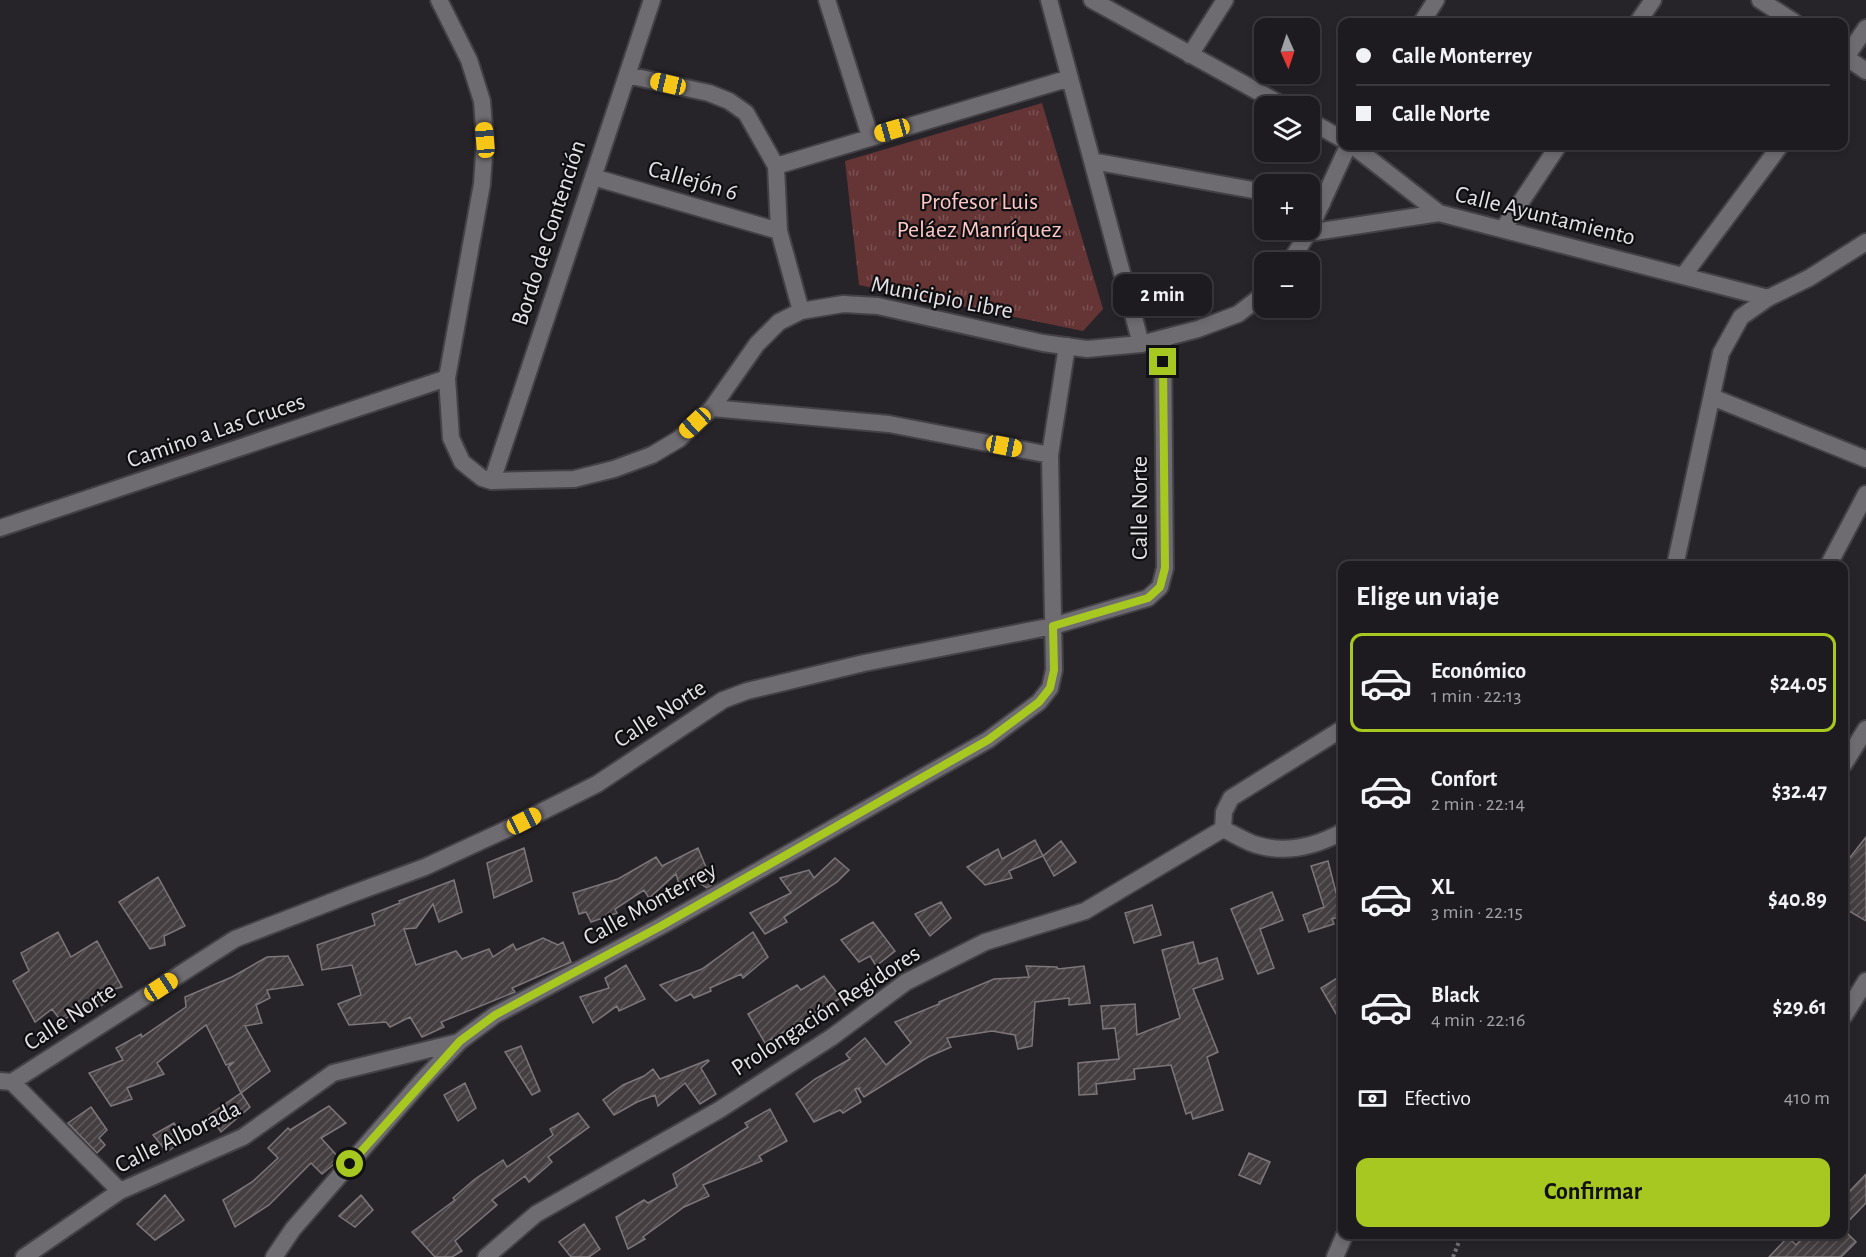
<!DOCTYPE html>
<html lang="es">
<meta charset="utf-8">
<style>
:root{--surface:#1d1b1f;--page:#2a282c;--text:#f1f3f6;--muted:#a0a1a4;--line:#3b393d;--accent:#a6c821}
body{margin:0;font-family:"Alegreya Sans",sans-serif;background:var(--page);color:var(--text);height:100vh;display:flex;flex-direction:column;font-size:22px;white-space:nowrap}
*{box-sizing:border-box;margin:0}
p{font-size:20px;color:var(--muted)}
.icon{flex:none;width:33px;height:33px;fill:none;stroke:currentColor;stroke-width:2;stroke-linecap:round;stroke-linejoin:round}
.map{position:relative;flex:1;overflow:hidden}
.side{position:absolute;left:1338px;top:561px;width:510px;height:678px;display:flex;flex-direction:column;background:var(--surface);border-radius:12px;box-shadow:0 3px 9px #0003,0 0 0 2px var(--line)}
.side>*{flex:none}
.banner{position:absolute;left:1338px;top:18px;width:510px;height:132px;border-radius:12px;box-shadow:0 3px 9px #0003,0 0 0 2px var(--line);display:grid;align-content:center;height:132px;padding:0 18px;background:var(--surface)}
.needle{width:39px;rotate:177deg}
.fabs{position:absolute;left:1254px;top:18px;display:grid;gap:12px}
.fabs a{display:grid;place-items:center;width:66px;height:66px;border-radius:12px;background:var(--surface);box-shadow:0 3px 9px #0003,0 0 0 2px var(--line);font-size:30px}
.end{position:absolute;width:27px;height:27px;margin:-14px;border:8px solid #a6c821;background:#111;box-shadow:0 0 0 3px #111}
.from{border-radius:50%}
.bubble{position:absolute;height:42px;border-radius:12px;background:var(--surface);box-shadow:0 3px 9px #0003,0 0 0 2px var(--line);font-size:20px;font-weight:700;line-height:42px;text-align:center}
.car{position:absolute;width:18px;height:36px;margin:-18px -9px;border-radius:8px;box-shadow:0 0 4px 2px #0007;background:linear-gradient(#f5c518 24%,#345 0 40%,#f5c518 0 76%,#345 0 86%,#f5c518 0)}
.banner b{display:flex;align-items:center;gap:21px;height:57px;font-size:22px}
.banner b+b{border-top:2px solid var(--line)}
.banner i{width:15px;height:15px;background:var(--text)}
ul{padding:0;list-style:none}
li{display:flex;align-items:center;gap:18px;height:99px;margin:0 12px 9px;padding:0 6px;border:3px solid transparent;border-radius:12px}
li div{flex:1}
li b{display:block;font-size:22px}
li em{font-style:normal;font-weight:700}
li.on{border-color:var(--accent)}
li>.icon{width:54px;height:54px;stroke-width:1.5}
h2{padding:0 18px;font-size:27px;line-height:72px}
.pay{display:flex;align-items:center;gap:15px;height:66px;padding:0 18px;font-size:22px}
.pay p{margin-inline-start:auto}
.primary-button{display:flex;gap:12px;margin-top:auto;padding:12px 18px}
.primary-button a{flex:1;height:69px;border-radius:12px;background:var(--accent);color:#111;font-size:24px;font-weight:700;line-height:69px;text-align:center}
.map>svg:first-child{display:block}
.park{fill:url(#park-tufts)}
.building{fill:url(#building-hatch);stroke:#7e777a;stroke-width:1.5}
.lines{fill:none;stroke-linecap:round;stroke-linejoin:round}
.minor-casing{stroke:#434145;stroke-width:20}
.tertiary-casing{stroke:#434145;stroke-width:20}
.path{stroke:#747176;stroke-width:4;stroke-dasharray:3 3;stroke-linecap:butt}
.minor{stroke:#6f6c71;stroke-width:16}
.tertiary{stroke:#6f6c71;stroke-width:16}
.route{stroke:#a6c821;stroke-width:8}
.labels{text-anchor:middle;dominant-baseline:central;stroke-width:4.5;stroke-linejoin:round;paint-order:stroke}
.street-label{font-size:24px;fill:#e4e2e6;stroke:#0f0e10}
.park-label{font-size:24px;fill:#fec7c6;stroke:#0f0e10}
</style>
<div class="map">
<svg width="1866" height="1257" viewBox="0 0 1866 1257">
<defs>
<pattern id="park-tufts" width="24" height="20" patternUnits="userSpaceOnUse" patternTransform="scale(1.5)"><rect width="24" height="20" fill="#653435"/><path d="M3 7l-1-3M5 7V3M7 7l1-3M15 17l-1-3M17 17v-4M19 17l1-3" fill="none" stroke="#7b5152"/></pattern>
<pattern id="building-hatch" width="6" height="6" patternUnits="userSpaceOnUse" patternTransform="scale(1.5)"><rect width="6" height="6" fill="#443e41"/><path d="M-1 1l2-2M0 6l6-6M5 7l2-2" fill="none" stroke="#5f5a5c"/></pattern>
</defs>
<rect width="100%" height="100%" fill="#272429"/>
<path class="park" d="M1042,103L1103,309L1083,331L859,285L845,161Z"/>
<path class="building" d="M1866,837V921L1844,908V865Z
M1035,840L1043,856L1009,871L1012,878L985,885L967,867L998,849L1002,859Z
M1061,841L1076,862L1054,876L1043,856Z
M524,848L532,881L494,898L487,863Z
M698,848L713,884L707,888L695,880L680,888L676,874L649,898L644,890L615,909L617,913L591,922L586,912L579,914L573,893L618,879L656,857L662,866Z
M835,858L849,870L837,882L784,917L787,922L765,934L750,913L791,893L780,878L809,870L814,878Z
M1328,861L1342,916L1332,919L1334,924L1309,932L1303,915L1324,907L1311,866Z
M158,877L185,926L164,936L165,945L150,949L119,902Z
M454,880L462,912L439,922L433,904L416,928L404,929L416,965L456,951L462,959L489,949L493,957L513,944L516,950L543,938L558,945L563,942L571,962L512,988L515,992L441,1022L444,1027L422,1037L410,1017L390,1027L386,1022L349,1025L338,1004L361,995L352,965L322,970L317,945L375,925L372,914L400,903L399,901Z
M1272,892L1283,920L1260,929L1274,968L1258,974L1231,909Z
M941,902L951,918L930,936L915,914Z
M1152,905L1161,935L1134,943L1125,913Z
M873,922L895,951L876,966L870,956L859,962L841,940Z
M58,932L71,957L97,941L122,987L100,993L104,1004L87,1014L84,1008L61,1021L52,1009L35,1022L13,981L29,971L21,953Z
M753,932L768,957L743,978L741,974L710,988L711,991L694,998L691,994L676,1001L660,985L702,969Z
M1193,942L1199,964L1217,958L1223,979L1193,989L1218,1052L1207,1057L1223,1110L1193,1119L1191,1112L1186,1114L1171,1065L1134,1069L1135,1079L1096,1084L1097,1094L1079,1095L1078,1063L1119,1059L1115,1028L1103,1029L1101,1006L1135,1004L1137,1035L1180,1018L1162,950Z
M288,956L303,985L267,990L270,998L256,1005L262,1023L245,1026L270,1071L241,1093L228,1067L234,1062L226,1065L206,1025L157,1063L164,1074L127,1088L132,1099L111,1106L89,1073L123,1060L116,1048L141,1034L142,1037L186,1007L185,997L232,977L267,957Z
M626,965L645,999L619,1011L617,1006L593,1023L580,997L609,988L605,978Z
M1026,966L1057,967L1058,969L1084,966L1090,1003L1069,1005V998L1035,1002L1032,1046L1018,1049L1015,1035L992,1031L947,1038L951,1047L928,1057L864,1097L859,1090L860,1088L855,1089L861,1102L843,1113L840,1110L814,1122L796,1094L815,1079L850,1059L846,1054L865,1038L886,1065L911,1043L895,1022L939,1004V1002L994,979L1029,977Z
M1342,975V1024L1321,988Z
M824,976L841,998L765,1043L748,1014L797,985L801,990Z
M521,1046L540,1091L532,1095L505,1052Z
M708,1060L709,1061L701,1068L716,1094L700,1104L685,1083L658,1106L655,1095L637,1102L614,1115L603,1100L623,1085L644,1076L653,1069L660,1079Z
M465,1083L476,1108L458,1121L444,1095Z
M241,1093L250,1107L221,1132L209,1115Z
M329,1106L346,1123L321,1138L340,1159L322,1174L311,1163L269,1205L235,1227L223,1200L252,1182L278,1158L268,1148L288,1128L290,1130Z
M91,1107L107,1130L99,1138L105,1145L97,1153L68,1123Z
M770,1109L787,1141L759,1156L762,1161L703,1185L709,1196L684,1207L643,1237L645,1239L628,1249L616,1217L644,1200L648,1203L677,1187L673,1174L748,1127L745,1123Z
M578,1113L589,1127L548,1157L552,1162L529,1182L525,1176L492,1200L497,1205L455,1241L462,1251L452,1257H435L412,1232L455,1200L453,1198L475,1179L503,1160L507,1167L553,1135L550,1129Z
M174,1123L184,1140L167,1152L153,1135Z
M1249,1153L1270,1162L1260,1184L1239,1175Z
M1866,1174V1203L1844,1226V1197Z
M165,1195L184,1220L155,1240L137,1224Z
M361,1195L373,1210L355,1227L339,1216Z
M584,1224L600,1249L589,1257H571L559,1242Z
M1806,1234H1848L1856,1242L1841,1257H1769L1788,1237L1796,1245Z"/>
<g class="lines">
<defs>
<path id="minor" d="M827,0L870,136
M1049,0L1141,344
M1092,0L1284,106
M1760,0L1794,22
M1638,22L1653,0
M1190,55L1225,0
M1844,56L1866,71
M1844,60L1866,28
M627,75L709,93L729,101L746,113L776,166L779,231L801,311
M1310,121L1342,139
M1353,146L1439,213
M1092,161L1264,192
M776,166L1070,78
M593,177L779,231
M1310,200L1322,203
M1503,229L1558,146
M1308,233L1439,213L1768,298
M1683,276L1780,146
M1712,397L1866,459
M712,408L889,424L1050,455
M492,481L652,0
M0,528L447,378
M1675,566L1721,353L1741,317L1768,298L1809,278L1866,242
M1828,566L1866,494
M1844,764L1866,729
M1223,829C1234,834 1246,842 1257,845C1287,854 1316,846 1342,832
M1844,1016L1866,981
M0,1081L12,1082L235,939L349,895L425,867L505,830L597,784L723,700L747,691L864,663L1053,626L1148,598L1160,587L1165,568L1163,339
M12,1082L120,1191
M24,1257L120,1191L243,1137L333,1073L459,1042
M274,1257L293,1229L421,1082L460,1041L495,1015L661,926L988,740L1039,702L1050,688L1054,670L1050,455L1067,346
M486,1257L536,1214L719,1110L832,1037L906,982L985,942L1085,911L1223,829L1224,812L1231,798L1342,729
M1335,1257L1345,1234"/>
<path id="tertiary" d="M439,0L469,60L482,101L485,140L482,184L447,378L451,438L462,462L482,478L492,481L574,479L614,469L652,455L679,439L712,408L757,344L779,322L801,311L843,304L878,306L1043,343L1087,349L1141,344L1198,329L1238,314L1264,294
M1422,22L1436,0
M1290,262L1308,233L1348,146"/>
</defs>
<use href="#minor" class="minor-casing"/>
<use href="#tertiary" class="tertiary-casing"/>
<path class="path" d="M1453,1257L1462,1234"/>
<use href="#minor" class="minor"/>
<use href="#tertiary" class="tertiary"/>
</g>
<g class="lines">
<path class="route" d="M350,1164L460,1041L495,1015L661,926L988,740L1039,702L1050,688L1054,670L1053,626L1148,598L1160,587L1165,568L1163,362"/>
</g>
<g class="labels">
<g class="street-label">
<text transform="translate(693 181) rotate(16)">Callejón 6</text>
<text transform="translate(1545 216) rotate(14)">Calle Ayuntamiento</text>
<text transform="translate(549 233) rotate(-72)">Bordo de Contención</text>
<text transform="translate(942 298) rotate(11)">Municipio Libre</text>
<text transform="translate(216 431) rotate(-19)">Camino a Las Cruces</text>
<text transform="translate(1140 508) rotate(-90)">Calle Norte</text>
<text transform="translate(660 714) rotate(-33)">Calle Norte</text>
<text transform="translate(650 904) rotate(-29)">Calle Monterrey</text>
<text transform="translate(826 1011) rotate(-33)">Prolongación Regidores</text>
<text transform="translate(70 1017) rotate(-33)">Calle Norte</text>
<text transform="translate(178 1137) rotate(-26)">Calle Alborada</text>
</g>
<g class="park-label">
<text x="979" y="202">Profesor Luis<tspan x="979" dy="28">Peláez Manríquez</tspan></text>
</g>
</g>
</svg>
<div class="fabs">
<a><svg class="needle" viewBox="-14 -14 28 28"><path d="M0-13l5 13h-10z" fill="#e53935"/><path d="M0 13l5-13h-10z" fill="#a0a1a4"/></svg></a>
<a><svg class="icon" aria-label="layers" viewBox="0 0 24 24"><path d="M12 4l9 5-9 5-9-5zM3 14l9 5 9-5"/></svg></a>
<a>+</a>
<a>−</a>
</div>
<i class="end from" style="left:350px;top:1164px"></i>
<i class="end" style="left:1163px;top:362px"></i>
<div class="bubble" style="left:1113px;top:274px;width:99px">2 min</div>
<i class="car" style="left:668px;top:84px;rotate:283deg"></i>
<i class="car" style="left:892px;top:130px;rotate:254deg"></i>
<i class="car" style="left:485px;top:140px;rotate:355deg"></i>
<i class="car" style="left:695px;top:423px;rotate:227deg"></i>
<i class="car" style="left:1004px;top:446px;rotate:101deg"></i>
<i class="car" style="left:524px;top:821px;rotate:63deg"></i>
<i class="car" style="left:161px;top:987px;rotate:57deg"></i>
<div class="banner">
<b><i class="from"></i>Calle Monterrey</b>
<b><i></i>Calle Norte</b>
</div>
<section class="side">
<h2>Elige un viaje</h2>
<ul>
<li class="on"><svg class="icon" aria-label="car" viewBox="0 0 24 24"><path d="M5 17H2v-5l4-1 3-4h7l3 4 3 1v5h-3M9 17h6M6 11h13"/><circle cx="7" cy="17" r="2"/><circle cx="17" cy="17" r="2"/></svg><div><b>Económico</b><p>1 min · 22:13</p></div><em>$24.05</em></li>
<li><svg class="icon" aria-label="car" viewBox="0 0 24 24"><path d="M5 17H2v-5l4-1 3-4h7l3 4 3 1v5h-3M9 17h6M6 11h13"/><circle cx="7" cy="17" r="2"/><circle cx="17" cy="17" r="2"/></svg><div><b>Confort</b><p>2 min · 22:14</p></div><em>$32.47</em></li>
<li><svg class="icon" aria-label="car" viewBox="0 0 24 24"><path d="M5 17H2v-5l4-1 3-4h7l3 4 3 1v5h-3M9 17h6M6 11h13"/><circle cx="7" cy="17" r="2"/><circle cx="17" cy="17" r="2"/></svg><div><b>XL</b><p>3 min · 22:15</p></div><em>$40.89</em></li>
<li><svg class="icon" aria-label="car" viewBox="0 0 24 24"><path d="M5 17H2v-5l4-1 3-4h7l3 4 3 1v5h-3M9 17h6M6 11h13"/><circle cx="7" cy="17" r="2"/><circle cx="17" cy="17" r="2"/></svg><div><b>Black</b><p>4 min · 22:16</p></div><em>$29.61</em></li>
</ul>
<div class="pay"><svg class="icon" aria-label="cash" viewBox="0 0 24 24"><path d="M3 7h18v10H3z"/><circle cx="12" cy="12" r="2"/></svg>Efectivo<p>410 m</p></div>
<div class="primary-button"><a>Confirmar</a></div>
</section>
</div>
